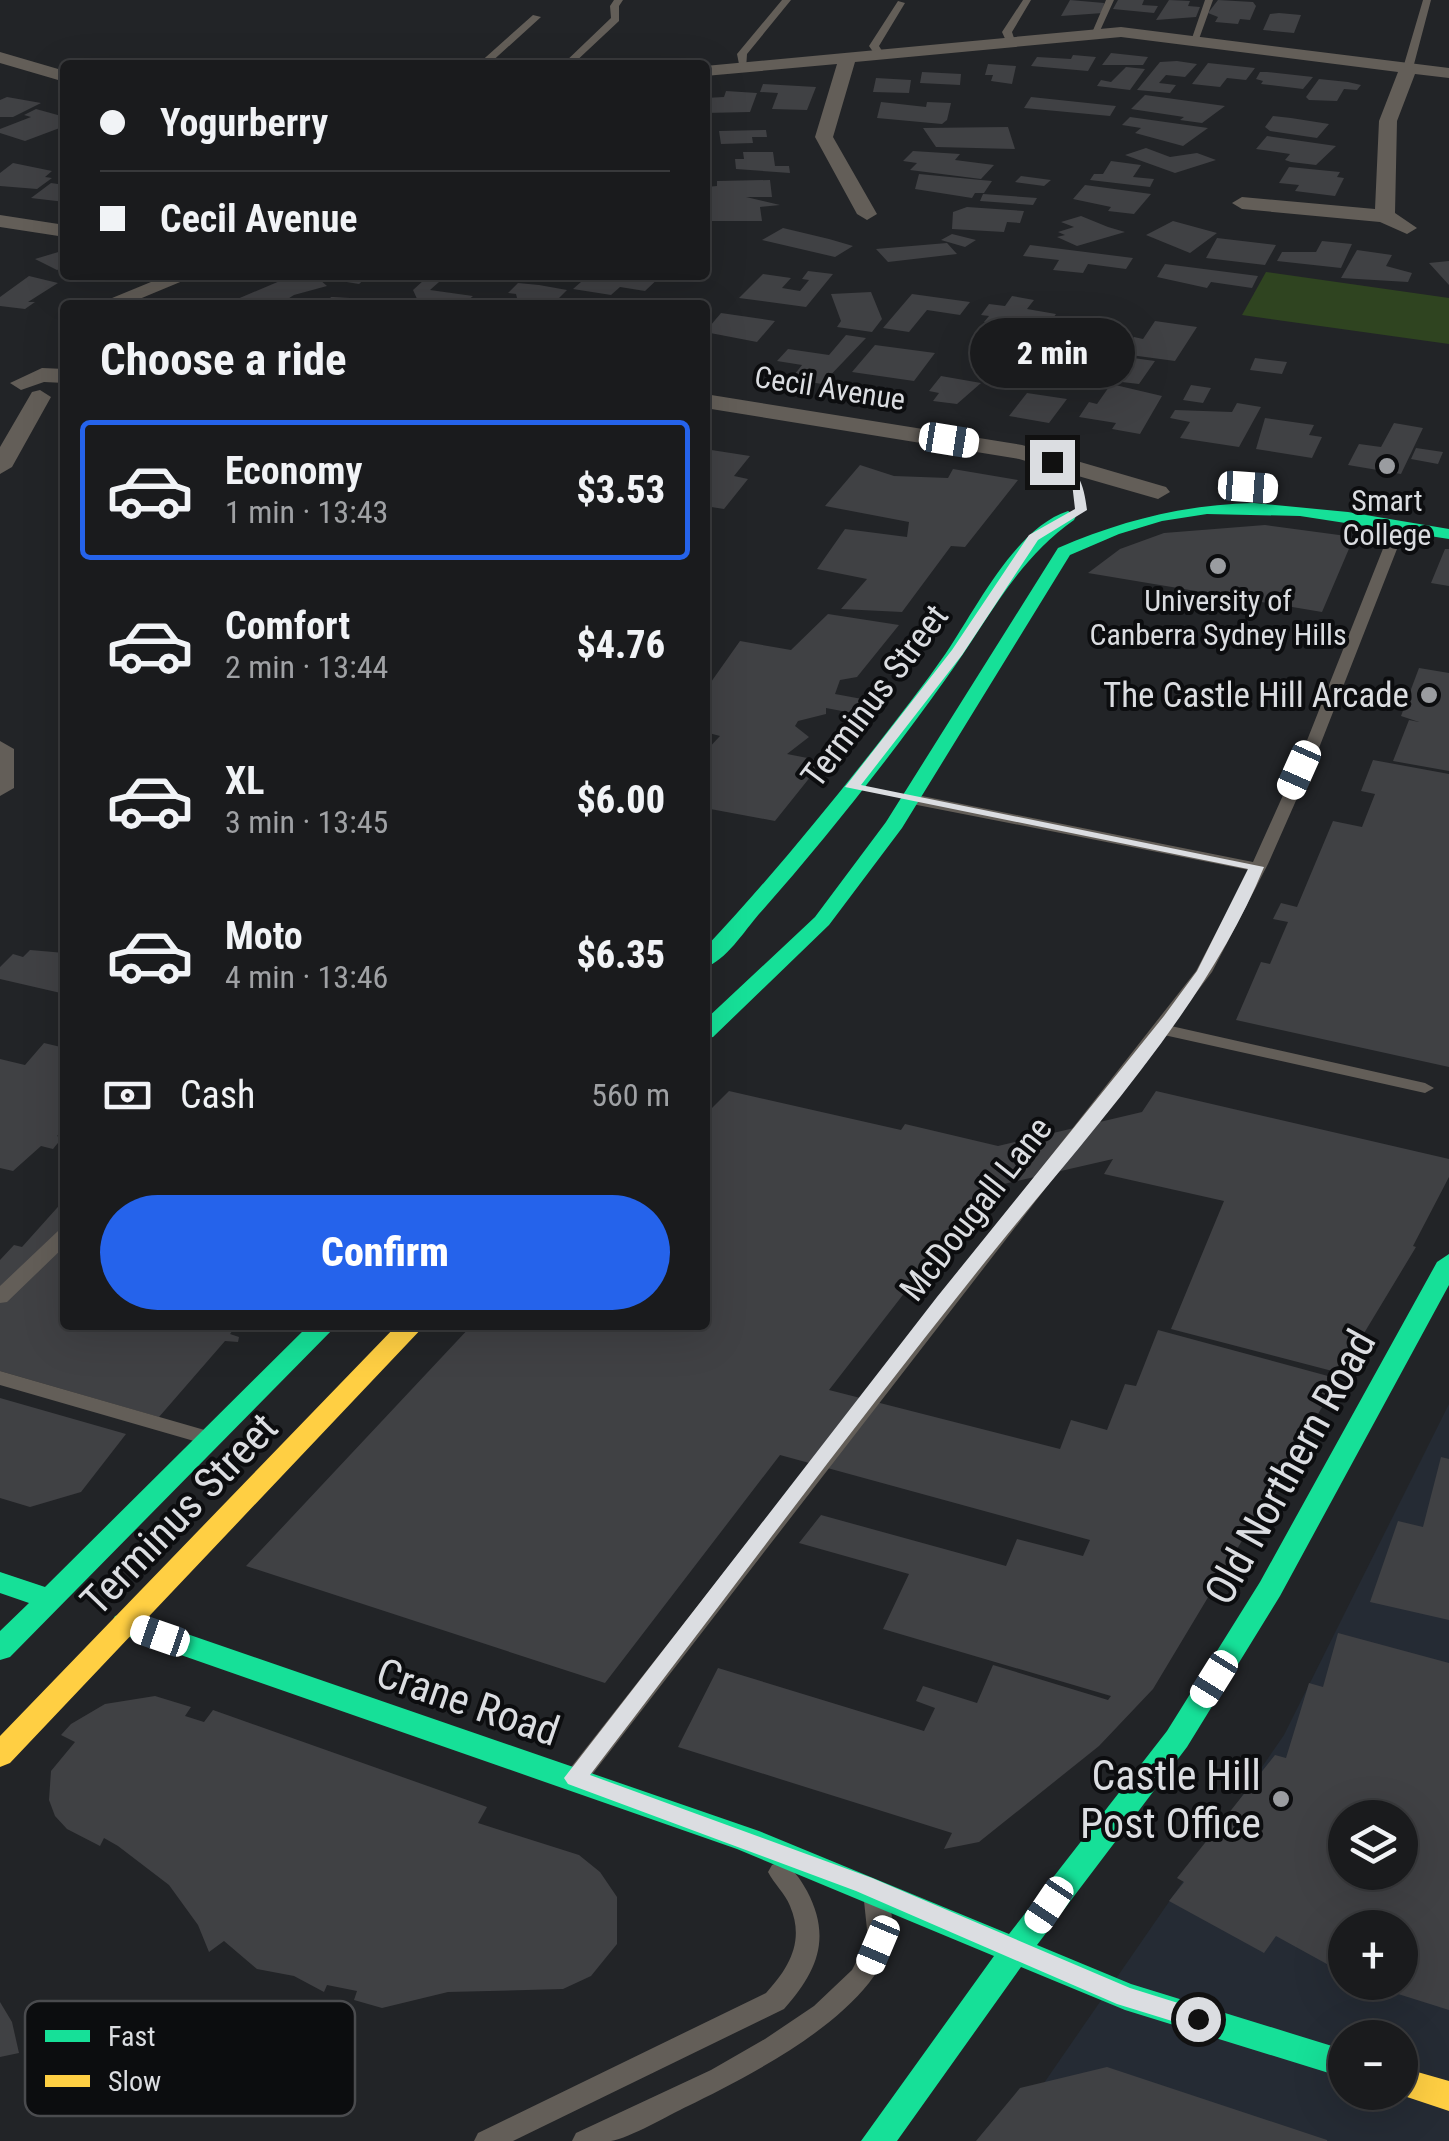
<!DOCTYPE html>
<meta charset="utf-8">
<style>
:root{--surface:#1a1b1d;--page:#27282a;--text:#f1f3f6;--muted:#9fa1a4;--line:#38393b;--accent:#2563eb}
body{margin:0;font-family:"Roboto Condensed",sans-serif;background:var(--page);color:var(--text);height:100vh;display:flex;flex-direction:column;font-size:38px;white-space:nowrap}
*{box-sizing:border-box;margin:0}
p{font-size:32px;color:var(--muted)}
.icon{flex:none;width:55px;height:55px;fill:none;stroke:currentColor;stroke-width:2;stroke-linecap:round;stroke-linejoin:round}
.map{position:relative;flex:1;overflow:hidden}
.side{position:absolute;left:60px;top:300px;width:650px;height:1030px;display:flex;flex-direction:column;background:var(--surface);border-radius:10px;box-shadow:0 10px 40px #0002,0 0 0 2px var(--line)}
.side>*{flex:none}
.hud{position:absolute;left:60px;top:60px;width:650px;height:220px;border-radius:10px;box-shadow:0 10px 40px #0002,0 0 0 2px var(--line);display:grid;align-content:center;height:220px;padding:0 40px;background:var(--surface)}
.tools{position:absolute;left:1328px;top:1800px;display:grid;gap:20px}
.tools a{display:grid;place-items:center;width:90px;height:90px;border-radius:50%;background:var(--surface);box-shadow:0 10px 40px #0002,0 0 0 2px var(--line);font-size:50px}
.end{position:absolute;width:45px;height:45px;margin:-22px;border:12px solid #dbdde1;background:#111;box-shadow:0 0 0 5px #111}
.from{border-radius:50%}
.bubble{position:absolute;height:70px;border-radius:35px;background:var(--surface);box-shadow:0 10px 40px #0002,0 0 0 2px var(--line);font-size:32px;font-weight:800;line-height:70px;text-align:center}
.car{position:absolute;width:30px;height:60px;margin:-30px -15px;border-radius:12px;box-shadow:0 0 8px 2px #0007;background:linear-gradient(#fff 24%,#345 0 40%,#fff 0 76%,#345 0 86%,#fff 0)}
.hud b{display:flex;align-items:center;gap:35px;height:95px;font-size:38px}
.hud b+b{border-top:2px solid var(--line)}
.hud i{width:25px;height:25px;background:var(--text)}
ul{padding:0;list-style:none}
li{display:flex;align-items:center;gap:30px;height:140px;margin:0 20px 15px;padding:0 20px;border:5px solid transparent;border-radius:10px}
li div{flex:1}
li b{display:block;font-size:38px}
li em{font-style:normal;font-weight:800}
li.on{border-color:var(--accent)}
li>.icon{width:90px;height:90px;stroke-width:1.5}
h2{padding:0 40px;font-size:45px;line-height:120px}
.pay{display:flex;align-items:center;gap:25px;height:110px;padding:0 40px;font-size:38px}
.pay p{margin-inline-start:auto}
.button{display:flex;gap:20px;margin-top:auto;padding:20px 40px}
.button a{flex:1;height:115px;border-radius:60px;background:var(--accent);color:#fff;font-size:40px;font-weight:800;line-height:115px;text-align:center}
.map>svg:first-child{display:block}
.built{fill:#252b34;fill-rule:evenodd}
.green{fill:#2f4420}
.building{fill:#404144;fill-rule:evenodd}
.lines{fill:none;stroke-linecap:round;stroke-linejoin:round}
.lane{fill:#635e58;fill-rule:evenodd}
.street{fill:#635e58;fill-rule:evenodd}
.fast{fill:#16e098;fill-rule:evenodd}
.slow{fill:#ffcf43;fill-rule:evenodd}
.route{fill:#dbdde1}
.poi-dot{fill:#9a9ca0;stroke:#0c0d0f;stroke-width:4}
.labels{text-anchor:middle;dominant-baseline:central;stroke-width:8;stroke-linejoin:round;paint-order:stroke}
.far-street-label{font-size:30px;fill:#dbdde1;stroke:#0c0d0f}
.far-poi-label{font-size:30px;fill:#dbdde1;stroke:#0c0d0f}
.poi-label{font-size:35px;fill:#dbdde1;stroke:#0c0d0f;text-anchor:end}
.street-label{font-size:35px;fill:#dbdde1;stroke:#0c0d0f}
.near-street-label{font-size:42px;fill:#dbdde1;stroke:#0c0d0f}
.near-poi-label{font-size:42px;fill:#dbdde1;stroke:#0c0d0f;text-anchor:end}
.key{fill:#0c0d0f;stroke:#4a4b4e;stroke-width:2.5}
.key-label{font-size:28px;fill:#dbdde1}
</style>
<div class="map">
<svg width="1449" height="2141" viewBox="0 0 1449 2141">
<rect width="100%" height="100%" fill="#222427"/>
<path class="built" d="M1449,1404V2141H1004L1284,1735ZM1345,1818H1400V1872H1345ZM1345,1928H1400V1982H1345ZM1345,2038H1400V2092H1345Z"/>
<path class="green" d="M1266,272L1449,298V344L1242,315Z"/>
<path class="building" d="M1070,0L1104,3L1103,13L1061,16Z
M1118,0H1144L1142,5L1158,6L1154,13L1113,9Z
M1169,0L1190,1L1188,6L1200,7L1196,17L1156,20Z
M1218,0L1253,2L1256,6L1250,20L1240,19L1238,24L1215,22L1218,17L1208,13Z
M1279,13L1301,15L1294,33L1263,30L1270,14Z
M1111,53L1148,57L1143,65H1102Z
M1073,55L1096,57L1088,71L1031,66L1037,57L1071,59Z
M1160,62L1177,61L1197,64L1185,77L1166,75L1159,83L1176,85L1170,93L1137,90Z
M1208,63L1255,68L1246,80L1227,78L1220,87L1192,84Z
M988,64L1016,66L1012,84L991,81L993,75H985Z
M1126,67L1145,69L1130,90L1097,86L1101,80L1111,82Z
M922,72L961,74L960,85L920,83Z
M1260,72H1267L1313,77L1303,89L1261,84L1263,81L1256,79Z
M876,78L911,80L909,93L873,92Z
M1319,79L1348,82L1361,85L1357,90L1344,89L1337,101L1309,100L1306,97Z
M763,84L816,87L807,110L772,109L778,93L760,92Z
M726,91L757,93L750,112L705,113V98L724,97Z
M1145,95L1225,106L1202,123L1180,120L1184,117L1131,109Z
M7,97L41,103L13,117H0V100Z
M1031,97L1116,106L1110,116L1024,108Z
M881,102L926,107L927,102L951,103L947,120L942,124L877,118Z
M36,109L65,117V126L25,141L0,133V129L31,117L24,115Z
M1273,116L1291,118L1329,124L1317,138L1270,131L1265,127Z
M1130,117L1208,128L1183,146L1135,133L1141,128L1122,125Z
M1008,127L1015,149L936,147L923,128Z
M766,130L767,137H752L753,143L721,144L719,131Z
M1267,136L1336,146L1316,165L1291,162L1285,160L1290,154L1256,149Z
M1146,148L1170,157L1197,153L1216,160L1175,173L1125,155Z
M913,151L960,154L955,160L994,165L981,179L910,170L917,163L903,161Z
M743,152H773L775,166H789L790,173L736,169L735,159H744Z
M1111,161L1141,165L1133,177L1154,179L1150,187L1090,180L1094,174H1103Z
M13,163L52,171L45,177L52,178L37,189L0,186V173Z
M1289,167L1340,172L1337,177L1344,178L1335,196L1295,191L1299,185L1279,183Z
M919,174L981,180L992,181L984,193H975L972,198L915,189Z
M1021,176L1051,180L1044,186L1015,182Z
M770,180L772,197H746L780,205L760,207L762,221H705V187L717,186V181Z
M51,183L65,185V202L31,198Z
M1085,185L1151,194L1134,214L1108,211L1111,207L1073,199Z
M983,194L1037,198L1033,205L980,201Z
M967,207L1024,211L1020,223L1007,222L1004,232L952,229L953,212Z
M1081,216L1108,227L1125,232L1077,246L1057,237L1065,235L1058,232L1074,227L1061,222Z
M1173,221L1217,233L1190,253L1146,235Z
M783,228L829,239L853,246L835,257L762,240Z
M952,234L976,240L965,247L941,240Z
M1217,238L1276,245L1265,265L1206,258Z
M1322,241L1352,244L1341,268L1277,261L1282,252H1316Z
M947,243L957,254L888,262L876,249Z
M1030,245L1133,258L1126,269L1088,264L1083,273L1053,270L1059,260L1023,256Z
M65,250V267L57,270L35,259Z
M1357,250L1392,255L1386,266L1412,273L1408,282L1341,278Z
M1449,261V285L1429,263Z
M1165,264L1258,276L1252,288L1211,282L1207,288L1157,277Z
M808,271L833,274L806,307L739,298L763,274L791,278L782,288L800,291L809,280L802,279Z
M294,275L319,279L327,286L294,295L278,305L235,300Z
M332,275H369L359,284L328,279Z
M589,275H662L645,291L620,287L611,295L573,289Z
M29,276L58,283L28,302H35L25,309L0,306V297Z
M424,280L439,282L430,290L473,296L463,305H413L418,301L413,290Z
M518,283L539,285L567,290L552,305H541L518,302L516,294L508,293Z
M871,292L882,319L872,332L837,327L841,321L831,294Z
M912,294L970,302L960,315L927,310L909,332L883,328Z
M1012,296L1034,300L1027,309L1056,314L1044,331L984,322L989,316L981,315L989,304L1005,306Z
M331,297H333L400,301L397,305H325Z
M721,313L775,321L757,342L705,332Z
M1155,321L1197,327L1175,361L1123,354L1134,337L1143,339Z
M1104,322L1125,326L1113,349L1060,341L1072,326L1099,330Z
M986,334L1015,338L1009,346L980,342Z
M846,335L866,338L822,384L791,379L802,365L777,361L788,349L829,355Z
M875,345L935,353L914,381L852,372Z
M1126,357L1155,361L1139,384L1113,381Z
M1255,358L1287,362L1282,374L1250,370Z
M941,376L981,383L957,404L933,401L939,393L929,391Z
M1111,384L1162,396L1140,434L1112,429L1116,423L1079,417L1089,402L1097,404Z
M1191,385L1211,388L1203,403L1183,400Z
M1027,393L1067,399L1049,423L1009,416Z
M1237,403L1261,407L1239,447L1180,438L1190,422L1170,418L1175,410L1232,412Z
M1265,418L1314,425L1309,435L1322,437L1312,458L1256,449Z
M1394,423L1423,428L1401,474L1348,465L1359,444L1381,447Z
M1416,448L1443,452L1438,464L1411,459Z
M705,449L750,456L734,476L748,479L724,509L705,506Z
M860,465L894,476L948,478L953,469L1018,480L965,547L951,546L902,612L841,609L867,579L817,569L845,529L907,537L909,522L825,506Z
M1265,525L1354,537L1322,612L1088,573L1120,549L1164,533Z
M1445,549H1449V586L1431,583Z
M828,614L899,625L857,677L840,680L835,694L873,701L863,715L826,708V714L798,721L795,726L809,737L787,754L823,761L775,821L705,808V752L720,736L705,732V680L711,682L740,641L791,650Z
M1419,668L1449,673V771L1393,761L1409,720L1419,722L1401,716Z
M1373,760L1449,774V1067L1236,1020L1261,962L1270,964L1288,922L1273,919L1281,903L1297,907L1333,821L1362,827L1375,794L1361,791Z
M30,950L65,953V994L0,979V967L13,954L23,957Z
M44,1043L65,1048V1128L57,1136L62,1138L53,1149L41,1146L13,1171L0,1168V1059L25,1065Z
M729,1091L901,1130L905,1124L998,1146L1142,1112L1156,1091L1449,1159V1177L1413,1246L1416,1247L1340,1373L1171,1329L1224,1201L1104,1174L1113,1159L986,1188L829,1390L1060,1449L1071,1420L1107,1430L1125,1384L1136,1386L1158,1330L1339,1379L1153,1689L1099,1746L979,1842L944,1849L952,1833L678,1747L718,1668L924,1731L935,1708L916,1701L923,1686L977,1703L993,1665L1108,1700L1111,1696L883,1629L909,1574L799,1543L821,1515L1006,1566L1017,1539L1083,1556L1090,1540L780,1455L605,1683L246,1566L472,1325H705V1106L712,1108Z
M65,1199V1325H237L230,1334L239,1337L238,1342L225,1341L159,1417L0,1371V1260L14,1245L22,1247Z
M0,1398L126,1434L81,1492L30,1507L0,1498Z
M1441,1457L1449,1459V1620L1370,1602L1398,1521L1423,1527Z
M1338,1633L1449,1663V2010L1360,1982H1400V1928H1345V1974L1276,1936L1264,1953L1169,1901L1184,1882L1177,1878L1275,1755L1286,1758L1309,1683L1323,1687ZM1345,1818H1400V1872H1345Z
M155,1696L191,1707L185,1716L204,1722L213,1710L487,1807L478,1823L579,1855L600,1872L617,1897V1944L591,1976L563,1989L448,1992L382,2008L354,2000L357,1991L327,1985L324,1992L294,1976L257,1969L224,1941L209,1952L198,1925L169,1885L118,1846L104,1838L100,1846L67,1829L55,1816L49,1800L51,1771L75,1742L61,1735L71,1724L105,1704Z
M0,2002L12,2022L19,2053L0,2057Z
M1107,2067L1327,2140V2141H976L1020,2088Z"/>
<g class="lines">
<path class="lane" d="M614,0H623L619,6V21L572,65H562L611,18L610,6Z
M782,0H791L747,54L746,69H740L737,54Z
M1023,0H1031L1012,32L1015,41L1007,43L1002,32Z
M1106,0H1114L1099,33L1091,35Z
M1205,0H1213L1199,39L1191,41Z
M1423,0H1431L1413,68L1408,71L1403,68Z
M898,1L905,3L879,46L884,54L876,56L869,46Z
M533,15L541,17L488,65H477Z
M1399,522L1406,526L1317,753L1268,864L1212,972L1171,1026L1425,1083L1434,1088L1425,1093L1164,1035L584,1785L576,1787L568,1785L564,1778L568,1771L1196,971L1249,870L912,804L904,799L912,794L1253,862L1302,753L1392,526Z
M65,1229V1246L7,1302L0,1303V1286L58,1231Z
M0,1371L208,1431L211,1436L208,1441L201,1443L0,1385Z
M780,1862C793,1867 800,1879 807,1891C832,1938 817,1972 784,2009L513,2141H474L478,2133L766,1993C789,1968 805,1941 790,1906C785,1893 774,1884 768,1872L772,1865Z
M876,1891L885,1894C931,1988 752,2074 688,2106C669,2115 630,2138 611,2141C599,2141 584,2141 572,2141L576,2133L711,2070L765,2039L814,2006L852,1970L868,1939L864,1901L867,1894Z"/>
<path class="street" d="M1121,27L1449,68V78L1415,74L1397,121L1395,213L1417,228L1407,234L1380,222L1242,209L1232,203L1242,197L1375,209L1379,121L1398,72L1121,37L855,62L833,137L877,214L867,220L857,214L815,137L837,64L705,76V66Z
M0,52L65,71V82L0,63Z
M0,215L65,225V237L0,227Z
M168,275H197L125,305H95Z
M42,368L65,369V383L44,382L21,390L10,383Z
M40,390L51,397L12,467L0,474V447L32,392Z
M705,394L1022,445L1166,487L1170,492L1158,499L1019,459L705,408Z
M0,741L14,749V788L0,796Z"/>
<path class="fast" d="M1254,503L1348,512L1449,529V539L1300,516L1207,514L1162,521L1119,534L1070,555L902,828L829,925L713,1037L705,1039V1020L815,917L886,822L1058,548C1123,520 1183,505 1254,503Z
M1068,511L1076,516L1074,520C1015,561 987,623 945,680C887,761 825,840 759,914C745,930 725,962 705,967V948C766,883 822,815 877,745C900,715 924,685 946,653C976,609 1015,528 1068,511Z
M1449,1254V1285L1280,1596L1187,1747L1037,1945L1131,1984L1345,2050V2078L1125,2010L1021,1967L897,2141H861L994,1956L737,1849L115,1632L111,1624L115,1616L125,1613L135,1616L759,1831L1009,1934L1167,1731L1260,1582L1437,1262Z
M309,1325H337L10,1657L0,1660V1631L29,1603L0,1593V1572L45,1587Z"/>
<path class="slow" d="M397,1325H425L10,1763L0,1767V1736Z
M1400,2067L1449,2081V2111L1392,2092H1400Z"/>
</g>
<path class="route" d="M1048,460C1078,461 1084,485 1087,510L1038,540L962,655L861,785L1264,867C1204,1014 1076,1147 977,1272C845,1437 719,1607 590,1775L872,1878L1130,1988L1207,2012L1210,2019L1198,2029L1117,2004L856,1891L568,1784L564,1778L937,1297L1164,1016L1197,971L1248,869L845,787L952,650L1029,535L1075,509L1072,483L1048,465Z"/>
<g class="poi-dot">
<circle cx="1387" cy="466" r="10"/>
<circle cx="1218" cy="566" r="10"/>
<circle cx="1429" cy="695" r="10"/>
<circle cx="1281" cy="1799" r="10"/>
</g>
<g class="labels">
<g class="far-street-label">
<text transform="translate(830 388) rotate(9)">Cecil Avenue</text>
</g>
<g class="far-poi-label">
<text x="1387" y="500">Smart<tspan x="1387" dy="34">College</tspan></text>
<text x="1218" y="600">University of<tspan x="1218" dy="34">Canberra Sydney Hills</tspan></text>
</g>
<g class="poi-label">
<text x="1409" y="695">The Castle Hill Arcade</text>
</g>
<g class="street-label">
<text transform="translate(875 696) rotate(-53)">Terminus Street</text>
<text transform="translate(976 1209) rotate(-52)">McDougall Lane</text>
</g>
<g class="near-street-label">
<text transform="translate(1290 1467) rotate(-61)">Old Northern Road</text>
<text transform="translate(179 1514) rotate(-46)">Terminus Street</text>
<text transform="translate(468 1702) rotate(19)">Crane Road</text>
</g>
<g class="near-poi-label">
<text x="1261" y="1775">Castle Hill<tspan x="1261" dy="48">Post Office</tspan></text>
</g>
</g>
<rect x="25" y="2001" width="330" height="115" rx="15" class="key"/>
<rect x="45" y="2030" width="45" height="12" fill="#16e098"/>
<rect x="45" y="2075" width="45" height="12" fill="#ffcf43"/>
<g class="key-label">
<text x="108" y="2046">Fast</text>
<text x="108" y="2091">Slow</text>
</g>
</svg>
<div class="tools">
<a><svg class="icon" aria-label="layers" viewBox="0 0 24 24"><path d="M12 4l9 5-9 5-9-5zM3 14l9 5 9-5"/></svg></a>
<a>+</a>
<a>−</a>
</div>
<i class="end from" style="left:1198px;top:2019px"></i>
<i class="end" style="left:1052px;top:462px"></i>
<div class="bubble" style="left:970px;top:318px;width:165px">2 min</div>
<i class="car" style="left:949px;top:440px;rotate:99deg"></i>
<i class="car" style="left:1248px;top:487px;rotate:94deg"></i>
<i class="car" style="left:1299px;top:770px;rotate:204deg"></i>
<i class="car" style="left:160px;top:1636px;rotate:289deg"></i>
<i class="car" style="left:1214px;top:1679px;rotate:212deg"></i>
<i class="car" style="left:1049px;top:1905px;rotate:214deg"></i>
<i class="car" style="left:878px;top:1945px;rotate:203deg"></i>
<div class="hud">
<b><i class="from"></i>Yogurberry</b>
<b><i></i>Cecil Avenue</b>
</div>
<section class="side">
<h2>Choose a ride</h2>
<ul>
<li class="on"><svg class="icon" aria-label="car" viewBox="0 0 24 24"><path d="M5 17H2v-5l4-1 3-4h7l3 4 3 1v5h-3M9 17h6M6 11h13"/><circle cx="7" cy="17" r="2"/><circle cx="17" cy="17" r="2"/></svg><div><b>Economy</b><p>1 min · 13:43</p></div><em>$3.53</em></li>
<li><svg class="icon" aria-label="car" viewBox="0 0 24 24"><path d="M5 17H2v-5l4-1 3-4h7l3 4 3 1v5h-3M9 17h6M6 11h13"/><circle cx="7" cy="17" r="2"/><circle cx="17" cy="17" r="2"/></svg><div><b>Comfort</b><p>2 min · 13:44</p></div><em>$4.76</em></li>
<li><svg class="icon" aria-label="car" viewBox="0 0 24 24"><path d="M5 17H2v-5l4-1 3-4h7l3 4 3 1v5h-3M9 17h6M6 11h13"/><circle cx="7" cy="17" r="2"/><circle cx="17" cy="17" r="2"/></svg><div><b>XL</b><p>3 min · 13:45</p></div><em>$6.00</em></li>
<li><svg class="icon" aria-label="car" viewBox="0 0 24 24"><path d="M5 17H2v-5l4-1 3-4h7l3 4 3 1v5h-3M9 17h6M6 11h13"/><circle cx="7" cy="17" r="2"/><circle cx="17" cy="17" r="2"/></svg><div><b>Moto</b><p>4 min · 13:46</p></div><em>$6.35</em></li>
</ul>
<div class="pay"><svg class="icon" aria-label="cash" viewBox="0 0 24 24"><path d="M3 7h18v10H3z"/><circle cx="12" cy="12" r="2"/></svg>Cash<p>560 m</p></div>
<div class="button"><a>Confirm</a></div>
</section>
</div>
